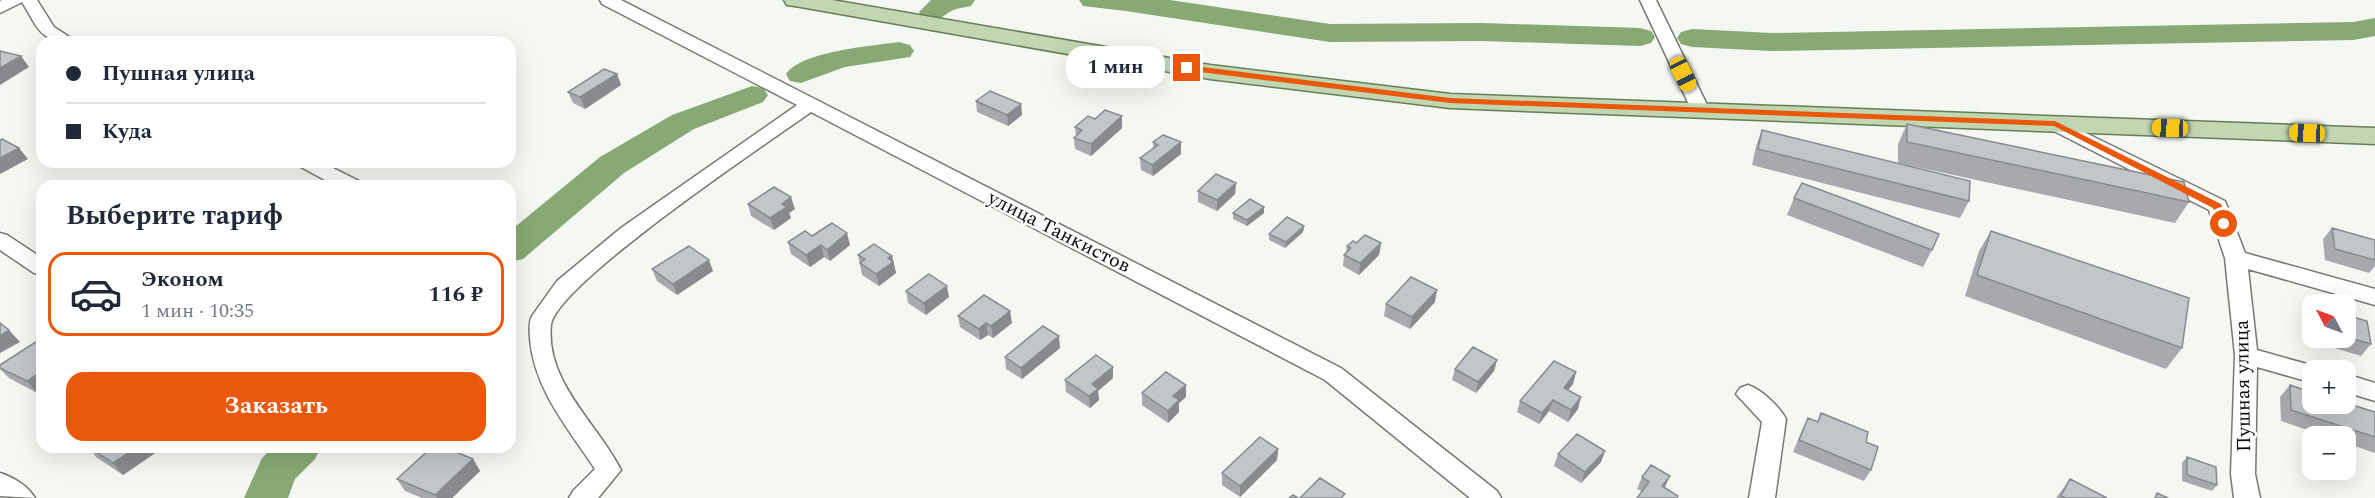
<!DOCTYPE html>
<html lang="ru">
<meta charset="utf-8">
<style>
:root{--surface:#fff;--page:#f2f2f3;--text:#1f2937;--muted:#747a83;--line:#e0e1e3;--accent:#ea580c}
body{margin:0;font-family:Spectral,serif;background:var(--page);color:var(--text);height:100vh;display:flex;flex-direction:column;font-size:22px;white-space:nowrap}
*{box-sizing:border-box;margin:0}
p{font-size:20px;color:var(--muted)}
.icon{flex:none;width:33px;height:33px;fill:none;stroke:currentColor;stroke-width:2;stroke-linecap:round;stroke-linejoin:round}
.map{position:relative;flex:1;overflow:hidden}
.drawer{position:absolute;left:36px;top:180px;width:480px;height:273px;display:flex;flex-direction:column;background:var(--surface);border-radius:18px;box-shadow:0 6px 24px #0002}
.drawer>*{flex:none}
.banner{position:absolute;left:36px;top:36px;width:480px;height:132px;border-radius:18px;box-shadow:0 6px 24px #0002;display:grid;align-content:center;height:132px;padding:0 30px;background:var(--surface)}
.needle{width:39px;rotate:311deg}
.buttons{position:absolute;left:2302px;top:294px;display:grid;gap:12px}
.buttons a{display:grid;place-items:center;width:54px;height:54px;border-radius:12px;background:var(--surface);box-shadow:0 6px 24px #0002;font-size:30px}
.end{position:absolute;width:27px;height:27px;margin:-14px;border:8px solid #ea580c;background:#fff;box-shadow:0 0 0 3px #fff}
.from{border-radius:50%}
.bubble{position:absolute;height:42px;border-radius:18px;background:var(--surface);box-shadow:0 6px 24px #0002;font-size:20px;font-weight:700;line-height:42px;text-align:center}
.car{position:absolute;width:18px;height:36px;margin:-18px -9px;border-radius:8px;box-shadow:0 0 4px 2px #0007;background:linear-gradient(#f5c518 24%,#345 0 40%,#f5c518 0 76%,#345 0 86%,#f5c518 0)}
.banner b{display:flex;align-items:center;gap:21px;height:57px;font-size:22px}
.banner b+b{border-top:2px solid var(--line)}
.banner i{width:15px;height:15px;background:var(--text)}
ul{padding:0;list-style:none}
li{display:flex;align-items:center;gap:18px;height:84px;margin:0 12px 9px;padding:0 18px;border:3px solid var(--line);border-radius:18px}
li div{flex:1}
li b{display:block;font-size:22px}
li em{font-style:normal;font-weight:700}
li.current{border-color:var(--accent)}
li>.icon{width:54px;height:54px;stroke-width:1.5}
h2{padding:0 30px;font-size:27px;line-height:72px}
.button{display:flex;gap:12px;margin-top:auto;padding:12px 30px}
.button a{flex:1;height:69px;border-radius:18px;background:var(--accent);color:#fff;font-size:24px;font-weight:700;line-height:69px;text-align:center}
.map>svg:first-child{display:block}
.lines{fill:none;stroke-linecap:round;stroke-linejoin:round}
.river{fill:#88a973;fill-rule:evenodd}
.minor-casing{stroke:#757873;stroke-width:3}
.major-casing{stroke:#667f56;stroke-width:3}
.minor{fill:#fff;fill-rule:evenodd}
.major{fill:#c0d7b2;fill-rule:evenodd}
.wall{fill:#a7a9ae}
.shaded-wall{fill:#888a8d}
.building{fill:#c2c5ca;stroke:#888a8d;stroke-width:1.5}
.route{fill:#ea580c}
.labels{text-anchor:middle;dominant-baseline:central;stroke-width:5;stroke-linejoin:round;paint-order:stroke}
.street-label{font-size:20px;fill:#0c0d0b;stroke:#fff}
</style>
<div class="map">
<svg width="2375" height="498" viewBox="0 0 2375 498">
<rect width="100%" height="100%" fill="#f4f7f2"/>
<g class="lines">
<path class="river" d="M931,0H975L971,6C966,7 960,8 956,9C941,15 942,23 923,18L919,12Z
M1079,0H1170L1330,24L1482,23L1640,28L1651,31L1655,37L1651,43L1640,46L1482,41L1330,42L1126,11L1083,6Z
M2375,18V36L2353,40L1772,51L1692,47L1681,44L1677,38L1681,32L1692,29L1772,33L2353,22Z
M899,42L910,45L914,51L910,57L845,67L801,83L790,81L786,74C802,51 872,46 899,42Z
M752,86L763,88L768,95L763,102L694,129L624,173L523,259L510,262V231L600,157L672,115Z
M273,447H321L315,459L295,479L288,498H244L262,458Z"/>
<defs>
<path id="minor" d="M2,0H37L54,27L77,42C39,42 40,31 22,2L0,13V1Z
M600,0H621L1341,368L1497,491L1501,498H1470L1325,380L811,112C769,142 556,284 551,325C545,382 598,424 621,470L598,498H569L573,491L595,469C568,428 534,389 530,339C530,331 528,324 532,316L557,281L621,228L797,105L602,4Z
M1640,0H1656L1710,111L1708,115H1694L1692,111Z
M2055,118L2225,201L2245,253L2375,289V305L2248,269L2257,350L2321,368L2323,370H2313V383L2257,367L2255,474L2260,498H2234L2231,474L2235,355L2225,258L2209,210L2048,128L2046,124L2048,120Z
M296,162H321L359,181L362,186H336L299,166Z
M0,233L7,235L42,258V275L34,273L0,250Z
M2346,374L2375,383V401L2346,392Z
M1748,385C1762,390 1779,406 1786,419L1775,498H1749L1762,422L1736,394L1740,388Z
M0,473C13,477 28,486 35,498L0,496Z"/>
<path id="major" d="M784,0H832L1210,65L1450,94L2375,128V144L1450,108L1210,79L795,6L787,5Z"/>
</defs>
<use href="#minor" class="minor-casing"/>
<use href="#major" class="major-casing"/>
<use href="#minor" class="minor"/>
<use href="#major" class="major"/>
</g>
<path class="wall" d="M617,74L621,85L585,109L573,103L568,92Z
M976,101L1021,104L1022,115L1008,126L977,112Z
M1122,116V128L1091,156L1075,149L1074,138L1076,136L1075,127L1095,119Z
M1907,124L2189,202L2175,223L1898,163V144Z
M1762,130L1969,201L1960,218L1752,165L1756,146Z
M1153,142L1181,154L1153,176L1141,170L1140,158L1153,148Z
M1236,183L1235,194L1217,211L1198,202V191Z
M1794,198L1932,250L1923,267L1787,215Z
M748,204L795,209L789,213L791,218L774,230L751,216Z
M1233,213H1264L1247,226L1233,219Z
M1304,226L1303,232L1285,248L1269,240V234Z
M2332,228L2375,240V266L2369,273L2325,260L2323,239Z
M1991,231L2182,348L2166,369L1965,296L1979,251Z
M812,236L850,245L830,261L824,257L810,267L791,254L788,242Z
M1356,243H1381L1379,255L1359,275L1343,266L1344,255L1346,252L1347,246Z
M858,255L892,256L896,273L879,286L862,275Z
M652,269L713,271L677,295L657,281Z
M906,291L949,297L926,315L908,303Z
M1435,302L1410,329L1384,316L1386,304Z
M2313,307V338H2346V315L2371,344L2361,356L2308,340L2304,318Z
M958,316L1012,323L993,338L988,335L980,340L960,327Z
M42,343V390L37,393L9,378L0,369V365Z
M1060,348L1022,379L1006,369L1005,357Z
M1497,360L1494,371L1476,393L1452,380L1455,369Z
M1113,367V378L1098,391L1099,400L1090,408L1066,392L1065,380Z
M1576,372L1573,384L1568,390L1578,409L1568,422L1549,411L1539,424L1517,412L1520,401Z
M2290,385L2375,412V453L2346,443V436H2326L2281,421L2280,397Z
M1142,393L1186,397L1179,403V412L1168,423L1142,405Z
M1821,413L1866,442L1871,470L1864,481L1793,452L1802,430L1808,418L1817,422Z
M88,447H164L123,475L96,457Z
M1278,449L1277,460L1240,497L1222,485V473Z
M1605,451L1601,462L1581,483L1554,466L1558,454Z
M2187,457L2217,485L2212,491L2182,481V463Z
M473,459L480,471L452,498H422L405,491L397,479Z
M1642,477L1665,488L1678,496L1677,498H1637L1642,491L1637,489Z
M2070,479L2107,498H2056Z"/>
<path class="shaded-wall" d="M21,56L29,67L0,85V68Z
M617,74L621,85L585,109L580,97Z
M1021,104L1022,115L1008,126L1007,115Z
M1122,116V128L1091,156V144Z
M1181,142V154L1153,176L1152,165Z
M19,148L28,159L0,174V158Z
M1236,183L1235,194L1217,211V200Z
M791,197L795,209L789,213L791,218L774,230L770,218L782,204Z
M1264,207V213L1247,226V220Z
M1304,226L1303,232L1285,248L1286,242Z
M847,233L850,245L830,261L827,250Z
M1381,243L1379,255L1359,275L1360,263Z
M821,245L824,257L810,267L806,255Z
M892,256L896,273L879,286L876,274L888,258Z
M709,260L713,271L677,295L673,284Z
M947,286L949,297L926,315L924,303Z
M1437,290L1435,302L1410,329L1412,317Z
M1010,311L1012,323L993,338L991,326Z
M986,323L988,335L980,340L979,329Z
M9,330L20,342L0,353V336Z
M1059,336L1060,348L1022,379L1021,368Z
M1497,360L1494,371L1476,393L1478,382Z
M1113,367V378L1098,391L1099,400L1090,408L1089,396L1092,384Z
M42,371V390L37,393L27,381Z
M1576,372L1573,384L1561,399L1564,388Z
M1186,385V397L1179,403V412L1168,423V411L1173,396Z
M1581,397L1578,409L1568,422L1571,410Z
M1553,400L1549,411L1539,424L1542,413Z
M137,447H164L123,475L113,463Z
M1278,449L1277,460L1240,497V486Z
M1605,451L1601,462L1581,483L1585,472Z
M473,459L480,471L452,498H437L435,495Z
M1670,476L1665,487L1662,486Z"/>
<path class="building" d="M0,51L21,56L0,68Z
M604,69L617,74L580,97L568,92Z
M990,91L1021,104L1007,115L976,101Z
M1105,110L1122,116L1091,144L1074,138L1082,130L1075,127L1088,116L1095,119Z
M1907,124L2184,182L2189,202L1907,142Z
M1762,130L1970,181L1969,201L1758,149Z
M1163,135L1181,142L1152,165L1140,158L1158,145L1153,142Z
M2,139L19,148L0,158V140Z
M1216,174L1236,183L1217,200L1198,191Z
M1802,183L1939,234L1932,250L1794,198Z
M774,187L791,197L782,204L787,207L770,218L748,204Z
M1250,199L1264,207L1247,220L1233,213Z
M1287,217L1304,226L1286,242L1269,234Z
M832,223L847,233L827,250L821,245L806,255L788,242L805,231L812,236Z
M2332,228L2375,240V260L2335,249Z
M1991,231L2189,298L2182,348L1977,275Z
M1365,235L1381,243L1360,263L1344,255L1351,248L1347,246L1353,241L1356,243Z
M874,244L892,256L888,258L893,262L876,274L860,263L865,259L858,255Z
M689,246L709,260L673,284L652,269Z
M929,274L947,286L924,303L906,291Z
M1411,277L1437,290L1412,317L1386,304Z
M984,295L1010,311L991,326L986,323L979,329L958,316Z
M2346,315L2367,321L2371,344L2346,337Z
M0,323L9,330L0,336Z
M1043,326L1059,336L1021,368L1005,357Z
M37,341L42,343V371L27,381L0,368V365Z
M1473,347L1497,360L1478,382L1455,369Z
M1096,355L1113,367L1092,384L1098,389L1089,396L1065,380Z
M1554,361L1576,372L1564,388L1581,397L1571,410L1553,400L1542,413L1520,401Z
M1166,372L1186,385L1173,396L1179,400L1168,411L1142,393Z
M2290,385L2313,393V404L2346,403L2375,412V437L2291,410Z
M1821,413L1868,432L1866,442L1878,447L1871,470L1799,440L1808,418L1818,422Z
M1577,434L1605,451L1585,472L1558,454Z
M1260,437L1278,449L1240,486L1222,473Z
M89,447H137L113,463Z
M432,447H444L473,459L435,495L397,479Z
M2187,457L2216,467L2217,485L2187,475Z
M1651,465L1670,476L1662,486L1678,496L1677,498H1637L1649,482L1642,477Z
M1320,478L1345,494L1341,498H1300Z
M2070,479L2107,498H2066L2061,496Z
M2157,493L2168,498H2155Z
M1293,495L1298,498H1289Z"/>
<path class="route" d="M1187,65L1450,98L2055,121L2221,204L2229,224L2221,226L2213,208L2054,126L1450,103L1184,70L1183,68Z"/>
<g class="labels">
<g class="street-label">
<text transform="translate(1059 232) rotate(27)">улица Танкистов</text>
<text transform="translate(2243 386) rotate(-91)">Пушная улица</text>
</g>
</g>
</svg>
<div class="buttons">
<a><svg class="needle" viewBox="-14 -14 28 28"><path d="M0-13l5 13h-10z" fill="#e53935"/><path d="M0 13l5-13h-10z" fill="#747a83"/></svg></a>
<a>+</a>
<a>−</a>
</div>
<i class="end from" style="left:2224px;top:224px"></i>
<i class="end" style="left:1187px;top:68px"></i>
<div class="bubble" style="left:1066px;top:46px;width:99px">1 мин</div>
<i class="car" style="left:1683px;top:74px;rotate:154deg"></i>
<i class="car" style="left:2170px;top:128px;rotate:272deg"></i>
<i class="car" style="left:2307px;top:133px;rotate:272deg"></i>
<div class="banner">
<b><i class="from"></i>Пушная улица</b>
<b><i></i>Куда</b>
</div>
<section class="drawer">
<h2>Выберите тариф</h2>
<ul>
<li class="current"><svg class="icon" aria-label="car" viewBox="0 0 24 24"><path d="M5 17H2v-5l4-1 3-4h7l3 4 3 1v5h-3M9 17h6M6 11h13"/><circle cx="7" cy="17" r="2"/><circle cx="17" cy="17" r="2"/></svg><div><b>Эконом</b><p>1 мин · 10:35</p></div><em>116 ₽</em></li>
</ul>
<div class="button"><a>Заказать</a></div>
</section>
</div>
